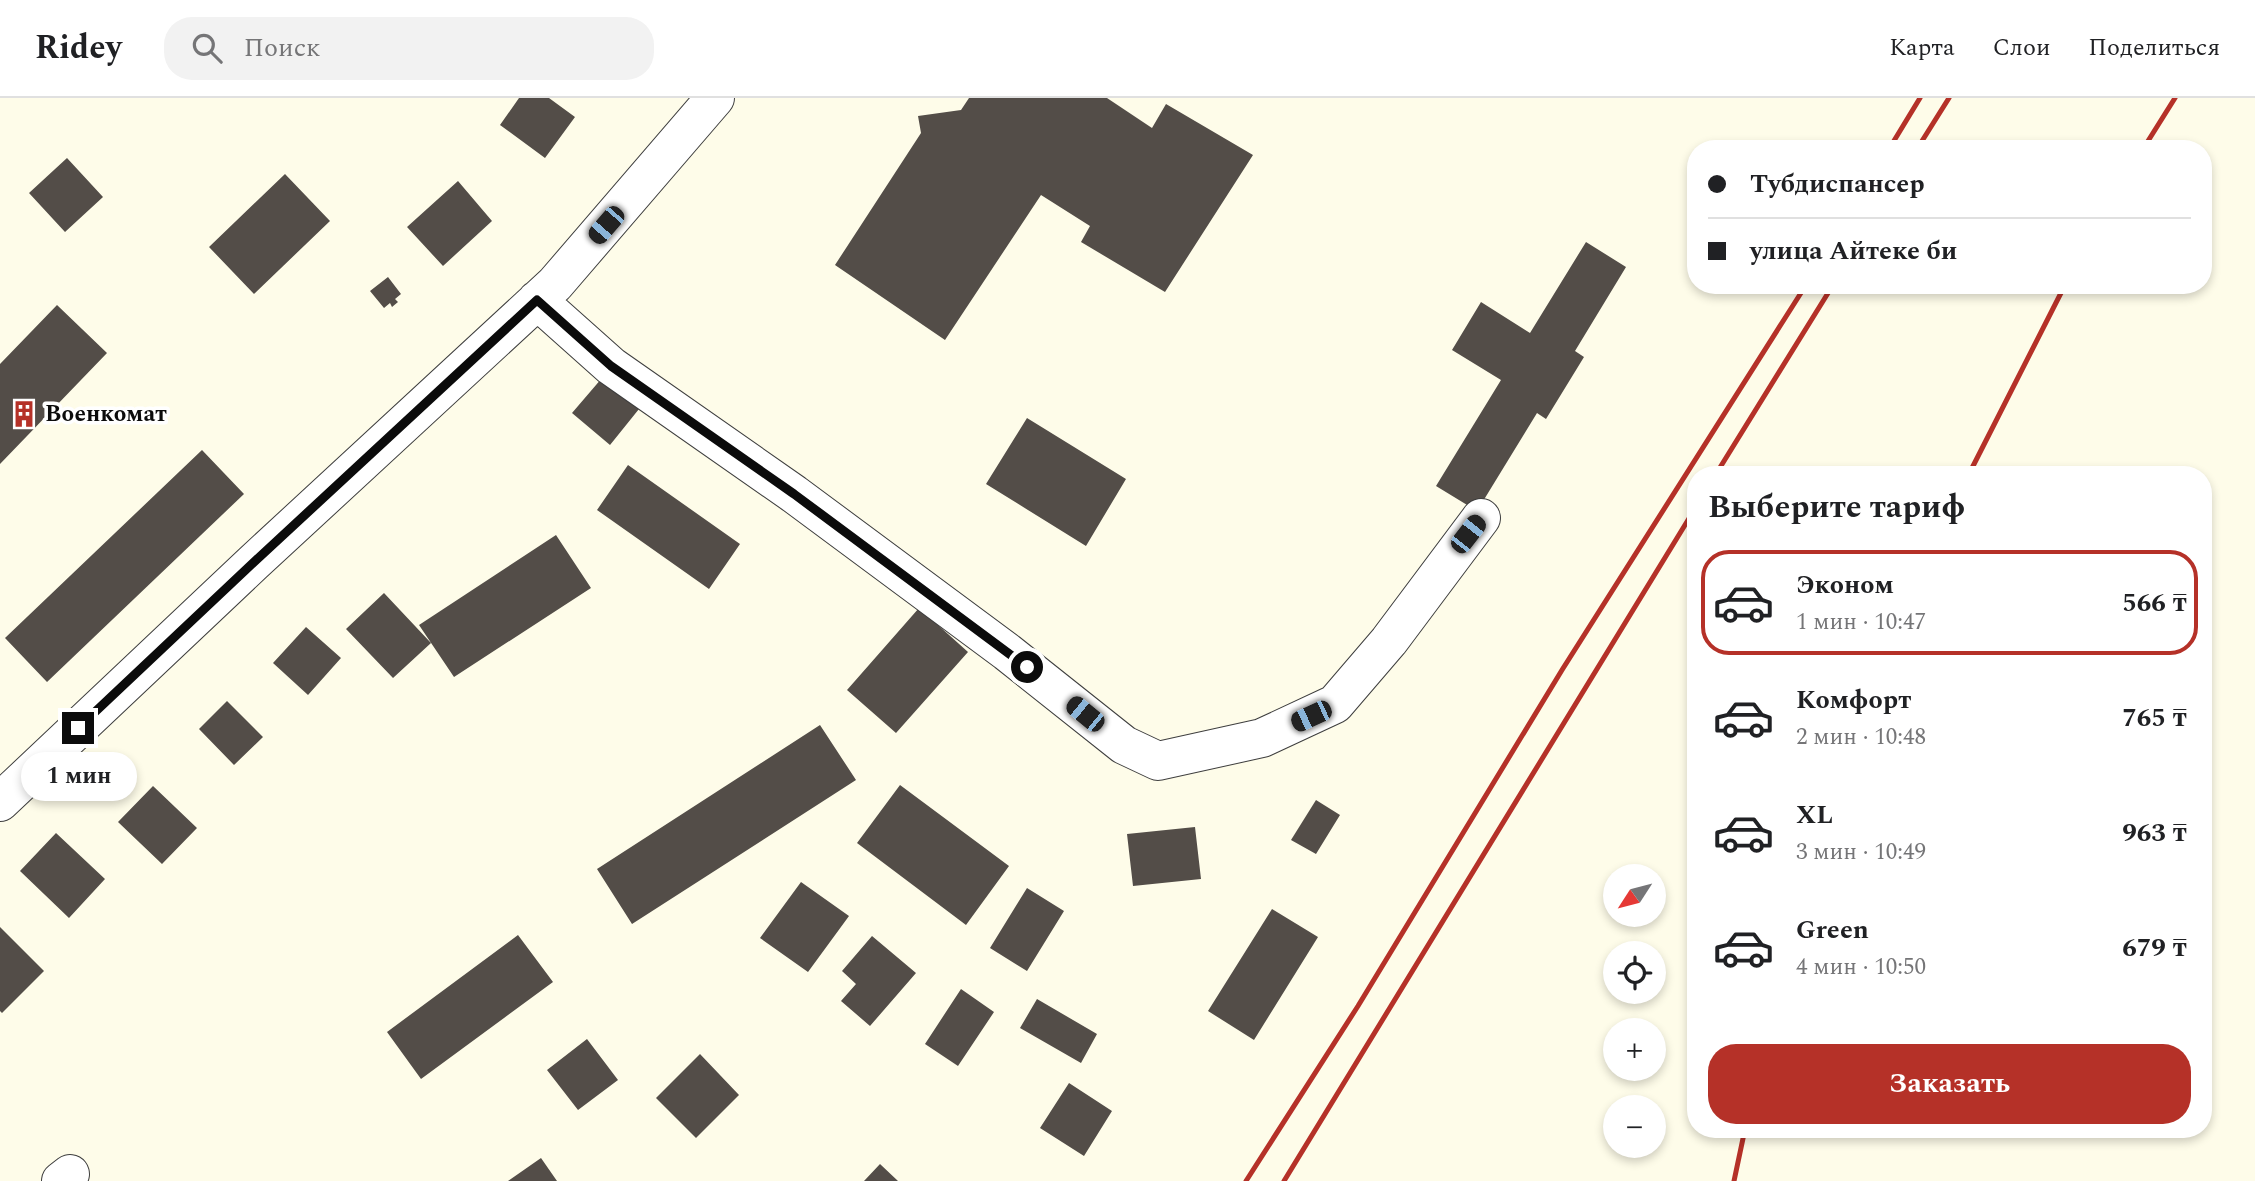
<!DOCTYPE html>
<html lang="ru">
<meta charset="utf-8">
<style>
:root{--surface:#fff;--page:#f2f2f2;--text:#202124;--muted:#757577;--line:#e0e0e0;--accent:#b53128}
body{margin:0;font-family:Spectral,serif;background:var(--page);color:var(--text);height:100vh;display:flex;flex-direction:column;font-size:26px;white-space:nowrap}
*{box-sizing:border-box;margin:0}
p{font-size:23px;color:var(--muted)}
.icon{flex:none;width:38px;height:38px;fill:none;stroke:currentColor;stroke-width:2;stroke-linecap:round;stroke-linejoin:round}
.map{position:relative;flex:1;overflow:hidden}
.details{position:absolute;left:1687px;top:368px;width:525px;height:672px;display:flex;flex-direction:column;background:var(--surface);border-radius:28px;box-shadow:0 4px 10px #0003}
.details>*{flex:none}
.guide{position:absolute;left:1687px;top:42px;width:525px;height:154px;border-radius:28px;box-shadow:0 4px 10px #0003;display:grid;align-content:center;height:154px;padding:0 21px;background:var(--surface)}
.needle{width:46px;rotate:234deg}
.buttons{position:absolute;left:1603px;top:766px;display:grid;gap:14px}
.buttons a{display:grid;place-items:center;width:63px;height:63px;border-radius:50%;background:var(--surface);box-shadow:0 4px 10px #0003;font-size:35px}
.end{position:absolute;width:32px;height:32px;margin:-16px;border:9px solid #0b0b0b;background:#fff;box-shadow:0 0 0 4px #fff}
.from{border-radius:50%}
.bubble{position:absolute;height:49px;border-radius:24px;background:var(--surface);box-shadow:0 4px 10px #0003;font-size:23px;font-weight:700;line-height:49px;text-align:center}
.car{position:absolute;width:21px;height:42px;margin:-21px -10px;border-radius:9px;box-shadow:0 0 5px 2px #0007;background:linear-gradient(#222 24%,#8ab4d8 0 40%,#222 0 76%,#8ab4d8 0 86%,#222 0)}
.guide b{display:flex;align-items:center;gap:24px;height:66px;font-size:26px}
.guide b+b{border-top:2px solid var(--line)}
.guide i{width:18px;height:18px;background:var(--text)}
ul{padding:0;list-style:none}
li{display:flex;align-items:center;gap:21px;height:105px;margin:0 14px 10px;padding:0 7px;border:4px solid transparent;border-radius:28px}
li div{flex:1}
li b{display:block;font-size:26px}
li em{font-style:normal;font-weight:700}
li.selected{border-color:var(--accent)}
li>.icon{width:63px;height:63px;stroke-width:1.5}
h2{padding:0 21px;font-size:32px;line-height:84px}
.cta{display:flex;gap:14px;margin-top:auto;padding:14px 21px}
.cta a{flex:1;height:80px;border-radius:28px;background:var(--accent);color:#fff;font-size:28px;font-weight:700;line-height:80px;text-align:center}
header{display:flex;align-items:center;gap:42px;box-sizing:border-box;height:98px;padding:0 35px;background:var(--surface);border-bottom:2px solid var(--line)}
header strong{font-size:33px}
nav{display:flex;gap:38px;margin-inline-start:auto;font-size:24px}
.search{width:490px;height:63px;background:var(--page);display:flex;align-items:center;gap:18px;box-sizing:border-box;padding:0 24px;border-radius:28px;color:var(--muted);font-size:26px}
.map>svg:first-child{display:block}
.building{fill:#534d48}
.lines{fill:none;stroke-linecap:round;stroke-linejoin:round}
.minor-casing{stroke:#3e3e3e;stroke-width:40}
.minor{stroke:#fff;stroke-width:38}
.rail{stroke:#b53128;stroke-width:5}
.route{stroke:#0b0b0b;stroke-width:9}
.labels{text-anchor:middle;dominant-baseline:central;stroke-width:7;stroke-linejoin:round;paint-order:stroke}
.poi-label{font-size:23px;font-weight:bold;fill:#0b0b0b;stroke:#fff;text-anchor:start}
</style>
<header>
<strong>Ridey</strong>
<div class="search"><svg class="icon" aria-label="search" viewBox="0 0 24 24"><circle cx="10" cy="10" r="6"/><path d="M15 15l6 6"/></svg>Поиск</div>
<nav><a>Карта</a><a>Слои</a><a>Поделиться</a></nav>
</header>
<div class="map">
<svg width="2255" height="1083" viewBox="0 0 2255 1083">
<rect width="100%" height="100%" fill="#fefce9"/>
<path class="building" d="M519,0H549L575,19L545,60L500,27Z
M969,0H1107L1152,30L1166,6L1253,57L1165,194L1081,144L1090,128L1041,97L945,242L835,167L921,35L918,18L961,12Z
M67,60L103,99L65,134L29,95Z
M285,76L330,123L254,196L209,149Z
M458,83L492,123L443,168L407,129Z
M1586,144L1626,169L1575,253L1584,259L1546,321L1537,315L1477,413L1436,388L1501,282L1452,252L1481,204L1530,235Z
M388,179L401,196L395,201L398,204L392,209L390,205L384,210L370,193Z
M57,207L107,255L0,366V266Z
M602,280L639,311L610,347L572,315Z
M1027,320L1126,381L1086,448L986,386Z
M202,352L244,396L47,584L5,540Z
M628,367L740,446L709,491L597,412Z
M556,437L591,490L454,579L419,527Z
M384,495L431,545L393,580L346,531Z
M919,510L968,554L896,635L847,592Z
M306,529L341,560L308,597L273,565Z
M227,603L263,639L234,667L199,631Z
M820,627L856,682L632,826L597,771Z
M900,687L1009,768L966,827L857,745Z
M153,688L197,730L162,766L118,724Z
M1316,702L1340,717L1316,756L1291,742Z
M1195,729L1201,781L1133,788L1127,736Z
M56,735L105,781L69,820L20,773Z
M801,784L849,818L808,874L760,840Z
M1027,790L1064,813L1027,873L990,850Z
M1272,811L1318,839L1254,942L1208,913Z
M0,829L44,873L2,915L0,913Z
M518,837L553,884L421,981L387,934Z
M872,838L916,875L870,928L841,903L856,886L842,873Z
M961,891L994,914L958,968L925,946Z
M1037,901L1097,936L1081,965L1020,930Z
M587,941L618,982L578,1012L547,972Z
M700,956L739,997L696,1040L656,1000Z
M1069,985L1112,1013L1084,1058L1040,1030Z
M541,1060L557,1083H508Z
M880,1066L898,1083H864Z"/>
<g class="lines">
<defs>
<path id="minor" d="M537,202L611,268L794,396L1007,554L1124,647L1158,663L1262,640L1335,606L1389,543L1481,420
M0,704L253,465L555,186L715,0
M61,1083L70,1076"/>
</defs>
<use href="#minor" class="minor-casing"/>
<use href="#minor" class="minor"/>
<path class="rail" d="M1889,51L1920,0
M1917,51L1949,0
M2143,51L2175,0
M1716,376L1833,187
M1969,376L2065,187
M1246,1083L1358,908L1562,572L1806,187
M1284,1083L1696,409
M1734,1083L1745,1031"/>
</g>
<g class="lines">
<path class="route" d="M78,630L253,465L537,202L611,268L794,396L1027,569"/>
</g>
<defs>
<symbol id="building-bare" viewBox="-9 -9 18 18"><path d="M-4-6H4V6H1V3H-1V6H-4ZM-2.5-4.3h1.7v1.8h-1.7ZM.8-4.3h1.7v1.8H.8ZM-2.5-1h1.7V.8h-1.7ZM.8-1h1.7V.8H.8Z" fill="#b53128" stroke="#fff" stroke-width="2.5" paint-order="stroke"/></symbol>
</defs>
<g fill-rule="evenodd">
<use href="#building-bare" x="5" y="297" width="38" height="38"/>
</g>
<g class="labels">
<g class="poi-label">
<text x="45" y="316">Военкомат</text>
</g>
</g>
</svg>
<div class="buttons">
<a><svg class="needle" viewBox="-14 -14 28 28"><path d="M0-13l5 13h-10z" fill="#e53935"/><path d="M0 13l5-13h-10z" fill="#757577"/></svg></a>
<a><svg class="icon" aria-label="locate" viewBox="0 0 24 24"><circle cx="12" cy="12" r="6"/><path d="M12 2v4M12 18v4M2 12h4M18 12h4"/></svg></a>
<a>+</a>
<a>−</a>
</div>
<i class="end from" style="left:1027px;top:569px"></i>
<i class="end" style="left:78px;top:630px"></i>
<div class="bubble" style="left:21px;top:654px;width:116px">1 мин</div>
<i class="car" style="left:606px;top:127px;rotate:221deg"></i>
<i class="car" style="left:1468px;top:436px;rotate:38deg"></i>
<i class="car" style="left:1085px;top:616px;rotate:309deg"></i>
<i class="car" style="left:1311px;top:618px;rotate:245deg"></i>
<div class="guide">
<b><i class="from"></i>Тубдиспансер</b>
<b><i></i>улица Айтеке би</b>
</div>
<section class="details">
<h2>Выберите тариф</h2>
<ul>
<li class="selected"><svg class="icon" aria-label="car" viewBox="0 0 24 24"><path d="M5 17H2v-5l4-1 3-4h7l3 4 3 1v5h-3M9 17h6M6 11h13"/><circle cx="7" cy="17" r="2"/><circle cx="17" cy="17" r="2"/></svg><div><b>Эконом</b><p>1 мин · 10:47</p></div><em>566 ₸</em></li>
<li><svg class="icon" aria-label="car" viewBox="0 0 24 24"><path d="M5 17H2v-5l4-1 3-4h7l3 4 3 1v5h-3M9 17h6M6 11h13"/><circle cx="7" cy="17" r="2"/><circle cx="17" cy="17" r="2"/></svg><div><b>Комфорт</b><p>2 мин · 10:48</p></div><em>765 ₸</em></li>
<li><svg class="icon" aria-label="car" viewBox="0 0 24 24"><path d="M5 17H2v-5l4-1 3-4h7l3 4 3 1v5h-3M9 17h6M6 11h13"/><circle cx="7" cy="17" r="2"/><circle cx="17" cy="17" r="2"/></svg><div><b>XL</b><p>3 мин · 10:49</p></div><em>963 ₸</em></li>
<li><svg class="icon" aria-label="car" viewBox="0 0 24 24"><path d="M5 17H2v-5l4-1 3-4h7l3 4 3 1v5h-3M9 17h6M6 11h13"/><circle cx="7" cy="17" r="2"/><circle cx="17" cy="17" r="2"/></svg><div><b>Green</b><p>4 мин · 10:50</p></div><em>679 ₸</em></li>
</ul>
<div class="cta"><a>Заказать</a></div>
</section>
</div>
